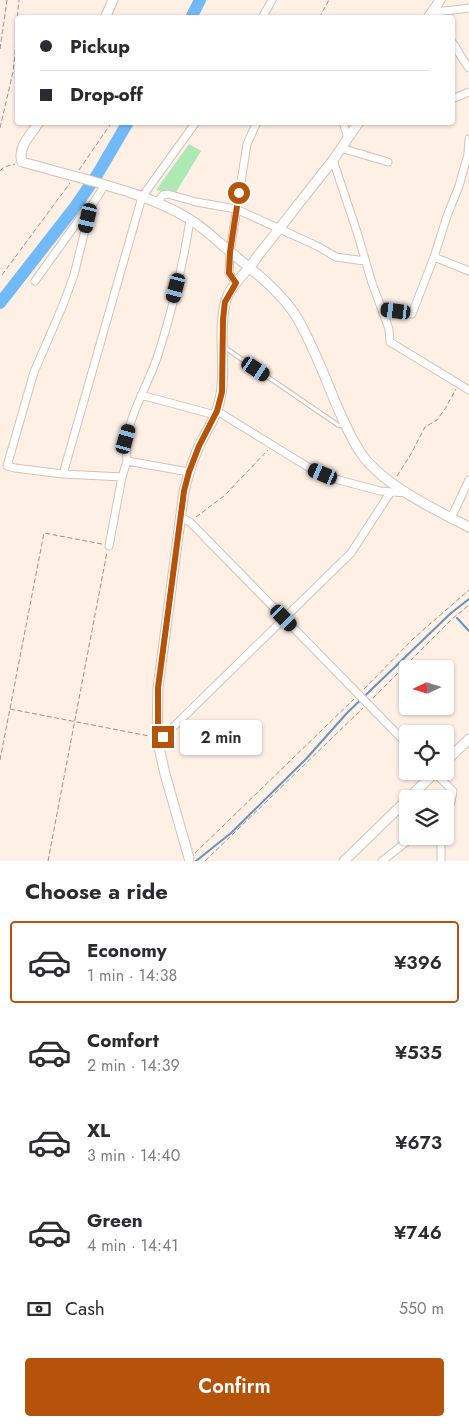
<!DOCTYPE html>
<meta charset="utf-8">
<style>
:root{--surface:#fff;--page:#f2f2f3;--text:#2b2b33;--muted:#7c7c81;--line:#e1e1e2;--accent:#b45309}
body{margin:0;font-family:Jost,sans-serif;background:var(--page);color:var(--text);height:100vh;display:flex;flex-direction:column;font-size:19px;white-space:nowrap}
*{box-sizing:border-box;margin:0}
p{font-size:16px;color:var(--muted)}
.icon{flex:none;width:28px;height:28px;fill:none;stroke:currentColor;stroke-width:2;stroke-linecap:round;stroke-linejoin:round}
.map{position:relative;height:861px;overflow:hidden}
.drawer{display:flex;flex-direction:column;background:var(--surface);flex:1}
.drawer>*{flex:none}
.banner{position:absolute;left:15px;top:15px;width:440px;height:110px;border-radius:5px;box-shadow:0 1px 4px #0004;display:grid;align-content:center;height:110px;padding:0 25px;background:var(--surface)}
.needle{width:32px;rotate:266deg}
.buttons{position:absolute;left:399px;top:660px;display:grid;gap:10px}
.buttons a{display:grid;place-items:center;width:55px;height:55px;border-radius:5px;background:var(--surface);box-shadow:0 1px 4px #0004;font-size:25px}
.end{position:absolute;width:22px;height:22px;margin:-11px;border:6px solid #b45309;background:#fff;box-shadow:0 0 0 2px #fff}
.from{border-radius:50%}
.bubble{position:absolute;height:35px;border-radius:5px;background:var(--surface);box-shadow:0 1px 4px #0004;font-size:16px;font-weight:600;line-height:35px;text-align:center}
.car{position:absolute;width:15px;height:30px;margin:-15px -8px;border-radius:6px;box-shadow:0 0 4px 1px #0007;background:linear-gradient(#222 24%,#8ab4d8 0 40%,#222 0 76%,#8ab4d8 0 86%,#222 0)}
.banner b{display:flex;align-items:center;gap:18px;height:48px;font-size:19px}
.banner b+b{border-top:1px solid var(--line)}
.banner i{width:12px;height:12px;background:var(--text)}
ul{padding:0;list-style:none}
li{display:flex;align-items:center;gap:15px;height:82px;margin:0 10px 8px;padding:0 15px;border:2px solid transparent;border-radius:5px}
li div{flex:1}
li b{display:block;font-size:19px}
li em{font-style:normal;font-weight:600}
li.on{border-color:var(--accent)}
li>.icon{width:45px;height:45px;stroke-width:1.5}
h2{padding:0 25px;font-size:22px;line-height:60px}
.pay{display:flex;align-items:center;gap:12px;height:55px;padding:0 25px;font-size:19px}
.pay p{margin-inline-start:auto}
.cta{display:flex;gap:10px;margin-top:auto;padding:10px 25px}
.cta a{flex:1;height:58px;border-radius:5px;background:var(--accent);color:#fff;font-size:20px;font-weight:600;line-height:58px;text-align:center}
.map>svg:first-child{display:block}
.green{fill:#aee8b4}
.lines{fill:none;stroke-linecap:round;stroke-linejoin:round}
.stream{stroke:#6394bd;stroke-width:2}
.river{stroke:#71baf7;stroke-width:12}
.service-casing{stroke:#d3c2b6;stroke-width:5.5}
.minor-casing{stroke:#d3c2b6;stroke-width:9}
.tertiary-casing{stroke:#d3c2b6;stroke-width:11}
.path{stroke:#9c9189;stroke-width:1;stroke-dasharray:5 2.5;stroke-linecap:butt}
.service{stroke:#fff;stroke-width:3}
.minor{stroke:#fff;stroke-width:7}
.tertiary{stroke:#fff;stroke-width:9}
.route{stroke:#b45309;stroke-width:6}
</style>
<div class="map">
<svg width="469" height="861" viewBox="0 0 469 861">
<rect width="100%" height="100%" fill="#fff0e6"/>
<path class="green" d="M189,144L201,151L175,194L156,190Z"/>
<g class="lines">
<path class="stream" d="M457,618L469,631
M196,861L231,833L306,759L347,713L451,613L469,599"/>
<path class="river" d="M191,18L200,0
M0,303L75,207L97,175L128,122"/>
<defs>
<path id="service" d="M224,347L338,425L343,426"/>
<path id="minor" d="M432,12L454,10L469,8
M262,18L272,0
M452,42C459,51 462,60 469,68
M452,99L469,92
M343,122L348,138
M341,148L388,162
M333,160L357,232L372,283L389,329L390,342L469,390
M105,185L92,205L88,218L74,275L63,305L34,372L7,466L15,468L63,474L122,477
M156,203L163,195L168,194L196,202L236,209L317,246L336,257L365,261
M434,257L469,271
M35,281L81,217L90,211
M236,283L229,273L230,252L247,144L257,122
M382,310L412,314L434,257L447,216L459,186L468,154L469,139
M141,395L215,415
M217,411L308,467L339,480L380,491L407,493
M127,461C123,420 146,392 158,355C172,311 183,265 190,220
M63,474L142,197L196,122
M180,517L190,522L408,745
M451,518L469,480
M109,546L122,477L127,461L189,472
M157,738L163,737L351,553L390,493
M433,771L453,791L451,802L445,809
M441,836V861
M382,861L414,836"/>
<path id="tertiary" d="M105,18L113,0
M428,18L440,0
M39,122C31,135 17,147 22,162C42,167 61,173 81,178C113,187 147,196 177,212C200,223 220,244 240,260C260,276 282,294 296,316C314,346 326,381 340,413C347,428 353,443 363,456C384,485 437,511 469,527
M445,762L469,739
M408,799L436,771
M189,858L165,774L157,738L158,688L184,491C188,475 193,459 200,444C205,433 213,422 217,410C229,376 217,337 225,304C229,285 247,273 257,257L333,160L359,122
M344,861L408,799"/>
</defs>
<use href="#service" class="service-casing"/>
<use href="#minor" class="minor-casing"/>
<use href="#tertiary" class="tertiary-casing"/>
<path class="path" d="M319,18L329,0
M0,49L7,0
M0,128L13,72L15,55L16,30L19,0
M79,170L112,122
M0,171L4,167L15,164
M2,275L70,183
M397,476L411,454L425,427L437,420L445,409L456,389
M196,517L224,496L268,450
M364,689L415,637L469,590
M373,698L452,619L469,605
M10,709L149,736
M0,760L44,533L102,544
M195,853L354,699
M48,861L107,552
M205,861L363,708"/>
<use href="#service" class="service"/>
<use href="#minor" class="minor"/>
<use href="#tertiary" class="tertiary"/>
</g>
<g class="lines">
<path class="route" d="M163,737L158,738V688L184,491L189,472L199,446L217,411L222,392L223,319L225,302L236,283L229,273L230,252L239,193"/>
</g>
</svg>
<div class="buttons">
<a><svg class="needle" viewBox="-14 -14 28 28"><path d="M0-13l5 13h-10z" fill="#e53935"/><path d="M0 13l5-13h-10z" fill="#7c7c81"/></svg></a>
<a><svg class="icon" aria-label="locate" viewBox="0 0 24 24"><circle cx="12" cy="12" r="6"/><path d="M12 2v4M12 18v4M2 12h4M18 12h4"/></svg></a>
<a><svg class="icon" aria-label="layers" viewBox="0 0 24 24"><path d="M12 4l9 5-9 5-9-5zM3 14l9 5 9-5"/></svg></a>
</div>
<i class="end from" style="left:239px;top:193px"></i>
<i class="end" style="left:163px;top:737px"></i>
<div class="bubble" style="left:180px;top:720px;width:82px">2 min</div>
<i class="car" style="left:88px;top:218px;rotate:193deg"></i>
<i class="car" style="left:176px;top:288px;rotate:195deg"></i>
<i class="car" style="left:396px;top:311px;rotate:277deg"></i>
<i class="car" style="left:256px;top:369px;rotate:124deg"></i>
<i class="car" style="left:126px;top:439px;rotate:16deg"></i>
<i class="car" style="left:323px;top:474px;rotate:293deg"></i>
<i class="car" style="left:284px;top:618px;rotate:136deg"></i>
<div class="banner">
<b><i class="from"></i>Pickup</b>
<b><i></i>Drop-off</b>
</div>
</div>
<section class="drawer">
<h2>Choose a ride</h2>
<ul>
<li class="on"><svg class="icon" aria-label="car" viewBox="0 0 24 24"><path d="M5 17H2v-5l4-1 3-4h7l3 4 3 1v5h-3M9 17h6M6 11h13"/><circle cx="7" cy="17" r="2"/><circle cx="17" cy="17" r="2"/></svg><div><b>Economy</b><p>1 min · 14:38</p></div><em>¥396</em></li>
<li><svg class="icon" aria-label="car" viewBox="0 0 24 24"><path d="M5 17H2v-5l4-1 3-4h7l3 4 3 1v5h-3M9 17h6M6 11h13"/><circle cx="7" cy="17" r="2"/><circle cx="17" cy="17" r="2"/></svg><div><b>Comfort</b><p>2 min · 14:39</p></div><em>¥535</em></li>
<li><svg class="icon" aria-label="car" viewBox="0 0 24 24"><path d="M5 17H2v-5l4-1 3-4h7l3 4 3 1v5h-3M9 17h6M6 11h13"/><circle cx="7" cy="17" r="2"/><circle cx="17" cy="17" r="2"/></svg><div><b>XL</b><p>3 min · 14:40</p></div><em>¥673</em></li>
<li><svg class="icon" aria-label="car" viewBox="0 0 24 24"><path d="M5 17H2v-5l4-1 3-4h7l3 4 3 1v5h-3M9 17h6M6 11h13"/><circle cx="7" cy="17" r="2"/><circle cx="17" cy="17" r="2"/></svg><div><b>Green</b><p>4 min · 14:41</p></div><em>¥746</em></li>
</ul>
<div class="pay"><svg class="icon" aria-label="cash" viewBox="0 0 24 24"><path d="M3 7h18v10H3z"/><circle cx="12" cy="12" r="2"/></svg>Cash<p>550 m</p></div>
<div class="cta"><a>Confirm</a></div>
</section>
